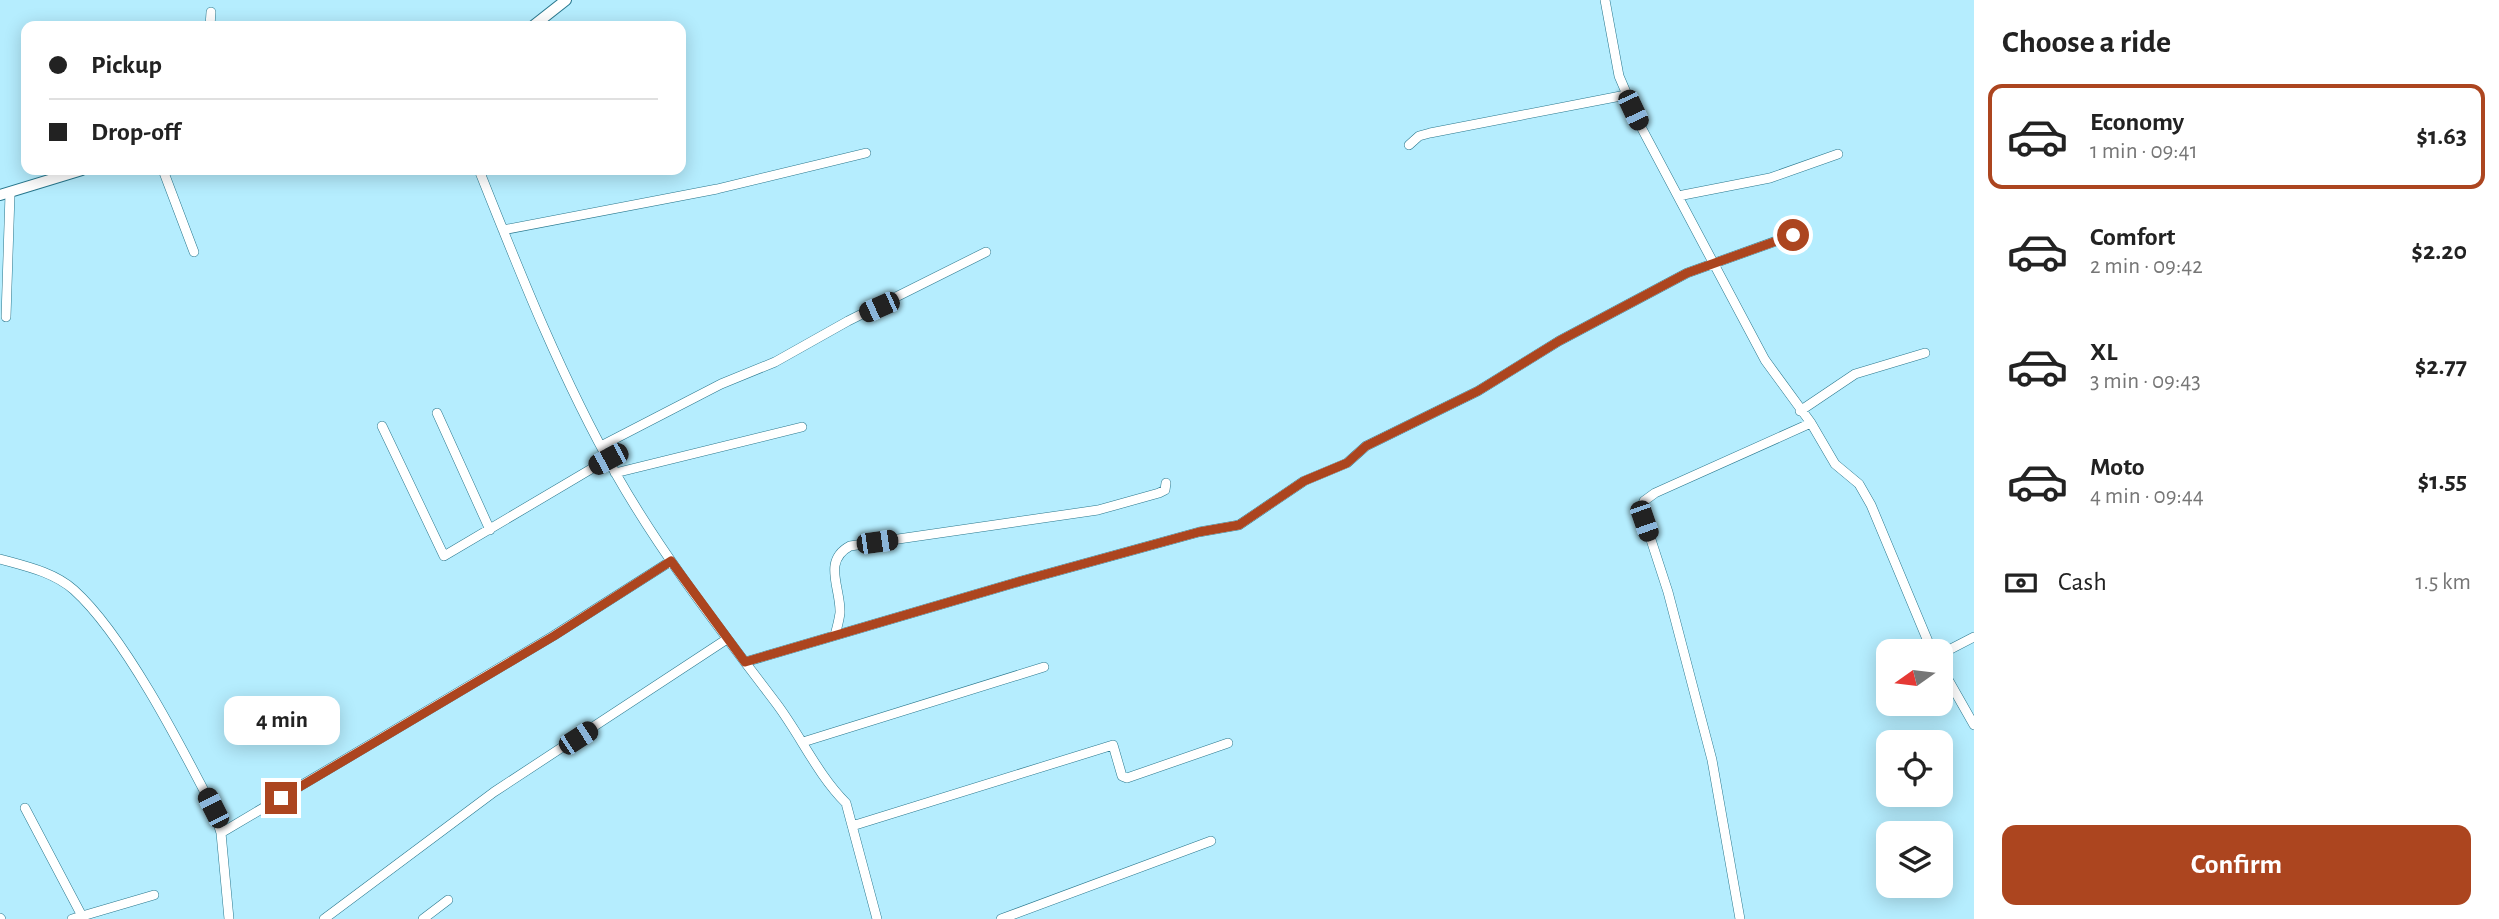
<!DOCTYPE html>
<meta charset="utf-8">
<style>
:root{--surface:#fff;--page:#f2f2f2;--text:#222;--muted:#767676;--line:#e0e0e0;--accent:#ac451f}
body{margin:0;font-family:"Alegreya Sans",sans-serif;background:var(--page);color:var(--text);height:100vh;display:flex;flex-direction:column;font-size:26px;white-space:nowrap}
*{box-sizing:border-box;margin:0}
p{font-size:23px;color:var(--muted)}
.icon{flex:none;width:38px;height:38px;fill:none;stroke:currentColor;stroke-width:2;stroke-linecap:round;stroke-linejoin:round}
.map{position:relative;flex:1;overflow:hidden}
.sheet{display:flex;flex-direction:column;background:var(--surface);width:525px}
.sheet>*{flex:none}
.top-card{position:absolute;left:21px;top:21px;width:665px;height:154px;border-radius:14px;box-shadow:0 4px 18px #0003;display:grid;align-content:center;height:154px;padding:0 28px;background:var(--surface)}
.needle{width:46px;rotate:256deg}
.buttons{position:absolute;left:1876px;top:639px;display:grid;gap:14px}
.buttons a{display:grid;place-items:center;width:77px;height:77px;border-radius:14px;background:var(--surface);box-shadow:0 4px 18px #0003;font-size:35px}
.end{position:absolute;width:32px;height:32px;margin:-16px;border:9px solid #ac451f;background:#fff;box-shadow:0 0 0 4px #fff}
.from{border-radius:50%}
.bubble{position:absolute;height:49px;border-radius:14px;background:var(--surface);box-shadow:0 4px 18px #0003;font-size:23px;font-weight:700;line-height:49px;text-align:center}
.car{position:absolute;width:21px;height:42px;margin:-21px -10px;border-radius:9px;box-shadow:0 0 5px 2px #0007;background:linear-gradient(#222 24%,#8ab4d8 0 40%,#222 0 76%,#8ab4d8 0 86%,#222 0)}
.top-card b{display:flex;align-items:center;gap:24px;height:66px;font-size:26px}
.top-card b+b{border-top:2px solid var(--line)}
.top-card i{width:18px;height:18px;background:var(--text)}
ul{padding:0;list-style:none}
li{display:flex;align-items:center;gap:21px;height:105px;margin:0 14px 10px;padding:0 14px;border:4px solid transparent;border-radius:14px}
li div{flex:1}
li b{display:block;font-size:26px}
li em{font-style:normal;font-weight:700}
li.selected{border-color:var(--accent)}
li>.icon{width:63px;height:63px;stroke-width:1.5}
h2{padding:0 28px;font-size:32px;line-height:84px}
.pay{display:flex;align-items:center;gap:18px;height:77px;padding:0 28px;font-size:26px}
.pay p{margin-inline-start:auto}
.action{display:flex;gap:14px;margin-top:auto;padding:14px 28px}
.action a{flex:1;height:80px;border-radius:14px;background:var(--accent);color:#fff;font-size:28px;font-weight:700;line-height:80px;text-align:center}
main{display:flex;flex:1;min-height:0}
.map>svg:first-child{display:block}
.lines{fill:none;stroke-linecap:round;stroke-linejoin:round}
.minor-casing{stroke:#28778d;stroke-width:10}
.tertiary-casing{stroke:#28778d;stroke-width:12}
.minor{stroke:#fff;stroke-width:9}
.tertiary{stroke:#fff;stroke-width:10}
.route{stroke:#ac451f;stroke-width:9}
</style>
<main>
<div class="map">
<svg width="1974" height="919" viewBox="0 0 1974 919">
<rect width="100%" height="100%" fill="#b5edfe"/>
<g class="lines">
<defs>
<path id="minor" d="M1605,0L1619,76L1640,125L1765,360L1811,423L1835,464L1859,484L1871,505L1932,651
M210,26L211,12
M1409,145L1419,136L1430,133L1626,95
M163,170L194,252
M479,170C520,273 561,377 616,474C662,555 720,629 776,703C801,736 817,774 846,803L877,919
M1678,196L1770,178L1838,154
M503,230L717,189L866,153
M6,317L10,194
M1800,411L1855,374L1925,353
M437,413L490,530
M382,426L444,556L608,459
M601,446L721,384L775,362L848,321L986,252
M615,473L802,427
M0,559C25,566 54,572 74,590C124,635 181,746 213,808L221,833L229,919
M835,635C837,628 839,620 840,613C841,588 822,561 850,546L1098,510L1159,493L1165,490L1166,483
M1941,654L1974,637
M745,662L1021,581L1199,532L1239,525L1304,481L1347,463L1366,446L1478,391L1559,341L1687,273L1793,235
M1941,667L1974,725
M803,742L1044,667
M25,808L82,916
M852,826L1113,745L1122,776L1127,778L1228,743
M221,833L553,636L671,561
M0,918L1,919
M72,919L154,895
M324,919L494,792L727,639
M423,919L448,900
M1001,919L1211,841
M1740,919L1712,760L1668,592L1641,509L1644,501L1655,493L1811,423"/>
<path id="tertiary" d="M533,26L566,0
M0,195L82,170"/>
</defs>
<use href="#minor" class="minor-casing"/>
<use href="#tertiary" class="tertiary-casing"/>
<use href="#minor" class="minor"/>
<use href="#tertiary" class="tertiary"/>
</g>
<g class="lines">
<path class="route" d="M281,798L554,636L671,561L745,662L1021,581L1199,532L1239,525L1304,481L1347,463L1366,446L1478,391L1559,341L1687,273L1793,235"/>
</g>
</svg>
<div class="buttons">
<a><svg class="needle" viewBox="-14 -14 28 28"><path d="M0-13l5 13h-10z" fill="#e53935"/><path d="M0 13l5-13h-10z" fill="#767676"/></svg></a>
<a><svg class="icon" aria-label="locate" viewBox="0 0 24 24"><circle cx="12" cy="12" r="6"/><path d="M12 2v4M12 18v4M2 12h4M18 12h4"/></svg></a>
<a><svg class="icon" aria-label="layers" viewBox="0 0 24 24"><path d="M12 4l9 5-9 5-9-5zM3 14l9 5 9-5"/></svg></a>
</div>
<i class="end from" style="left:1793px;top:235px"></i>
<i class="end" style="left:281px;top:798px"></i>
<div class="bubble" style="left:224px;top:696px;width:116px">4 min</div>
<i class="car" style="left:1633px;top:110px;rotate:155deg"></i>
<i class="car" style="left:879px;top:307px;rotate:246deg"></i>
<i class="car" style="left:608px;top:459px;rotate:242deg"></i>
<i class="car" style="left:1644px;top:521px;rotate:161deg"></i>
<i class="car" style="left:877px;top:542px;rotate:82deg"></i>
<i class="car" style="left:578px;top:738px;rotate:57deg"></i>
<i class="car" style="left:213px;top:808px;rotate:333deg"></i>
<div class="top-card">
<b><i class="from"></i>Pickup</b>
<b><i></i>Drop-off</b>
</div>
</div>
<section class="sheet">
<h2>Choose a ride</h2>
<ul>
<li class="selected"><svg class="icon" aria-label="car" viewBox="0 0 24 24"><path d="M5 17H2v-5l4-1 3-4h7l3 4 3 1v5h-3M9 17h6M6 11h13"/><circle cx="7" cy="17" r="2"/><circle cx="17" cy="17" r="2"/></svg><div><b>Economy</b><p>1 min · 09:41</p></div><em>$1.63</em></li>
<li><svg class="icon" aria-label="car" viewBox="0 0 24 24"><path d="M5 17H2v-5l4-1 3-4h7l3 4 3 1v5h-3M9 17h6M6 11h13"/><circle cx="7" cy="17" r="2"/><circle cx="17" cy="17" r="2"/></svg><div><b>Comfort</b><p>2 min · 09:42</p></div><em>$2.20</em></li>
<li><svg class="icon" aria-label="car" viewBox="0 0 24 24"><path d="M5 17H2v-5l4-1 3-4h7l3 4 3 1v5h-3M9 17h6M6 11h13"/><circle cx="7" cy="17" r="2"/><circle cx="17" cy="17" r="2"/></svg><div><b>XL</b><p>3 min · 09:43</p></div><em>$2.77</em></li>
<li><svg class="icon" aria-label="car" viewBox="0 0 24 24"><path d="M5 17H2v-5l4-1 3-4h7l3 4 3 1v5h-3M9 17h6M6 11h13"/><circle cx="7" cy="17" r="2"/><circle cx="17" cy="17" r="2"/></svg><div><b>Moto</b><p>4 min · 09:44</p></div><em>$1.55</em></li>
</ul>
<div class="pay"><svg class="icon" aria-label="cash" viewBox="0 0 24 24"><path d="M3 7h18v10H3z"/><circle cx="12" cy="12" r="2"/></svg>Cash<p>1.5 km</p></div>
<div class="action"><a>Confirm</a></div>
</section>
</main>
